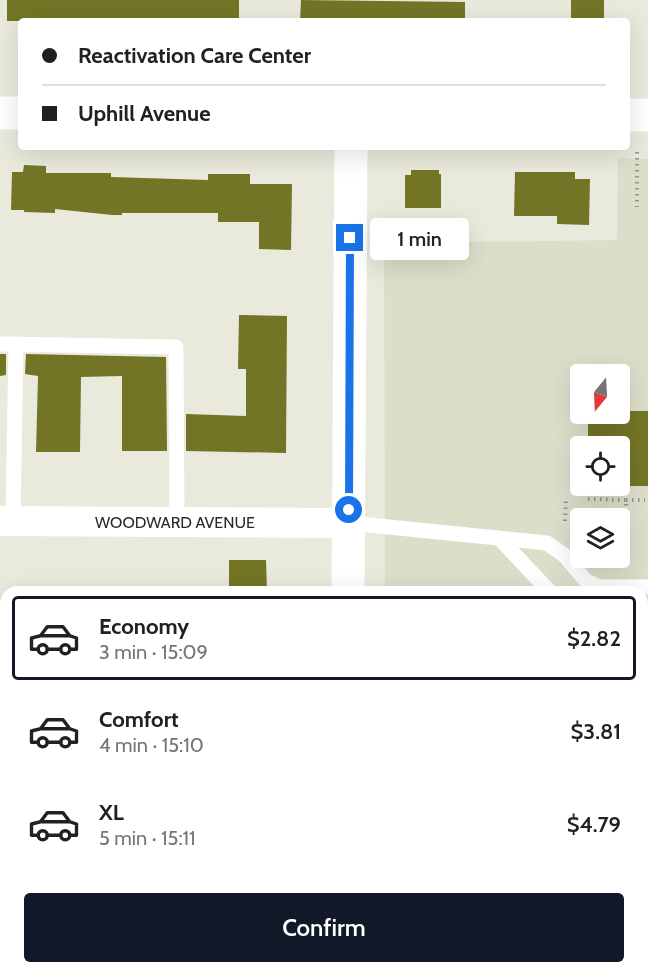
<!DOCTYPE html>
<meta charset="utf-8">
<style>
:root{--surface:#fff;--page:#f2f2f2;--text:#202124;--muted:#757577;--line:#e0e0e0;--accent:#111827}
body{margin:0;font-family:Cabin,sans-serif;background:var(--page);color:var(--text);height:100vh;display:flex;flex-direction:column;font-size:22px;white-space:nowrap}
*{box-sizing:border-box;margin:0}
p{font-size:20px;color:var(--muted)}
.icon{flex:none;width:33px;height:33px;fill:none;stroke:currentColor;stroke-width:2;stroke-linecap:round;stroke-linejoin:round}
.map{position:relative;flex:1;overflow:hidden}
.drawer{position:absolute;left:0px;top:586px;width:648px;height:388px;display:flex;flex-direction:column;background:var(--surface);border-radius:18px 18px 0 0;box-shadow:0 6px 24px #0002}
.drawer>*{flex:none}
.top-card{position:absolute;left:18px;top:18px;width:612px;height:132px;border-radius:6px;box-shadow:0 6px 24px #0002;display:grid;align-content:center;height:132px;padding:0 24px;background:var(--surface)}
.needle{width:39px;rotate:198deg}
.fabs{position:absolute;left:570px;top:364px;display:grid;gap:12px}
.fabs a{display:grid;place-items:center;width:60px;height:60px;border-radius:6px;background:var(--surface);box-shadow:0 6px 24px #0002;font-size:30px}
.end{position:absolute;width:27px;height:27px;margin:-14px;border:8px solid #1a73e8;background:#fff;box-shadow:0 0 0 3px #fff}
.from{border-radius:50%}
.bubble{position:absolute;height:42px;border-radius:6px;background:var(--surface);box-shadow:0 6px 24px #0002;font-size:20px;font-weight:600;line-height:42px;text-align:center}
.top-card b{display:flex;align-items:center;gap:21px;height:57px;font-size:22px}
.top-card b+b{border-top:2px solid var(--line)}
.top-card i{width:15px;height:15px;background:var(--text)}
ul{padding:10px 0 0;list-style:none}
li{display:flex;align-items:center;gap:18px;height:84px;margin:0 12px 9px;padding:0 12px;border:3px solid transparent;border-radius:6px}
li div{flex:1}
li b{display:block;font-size:22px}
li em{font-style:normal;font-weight:600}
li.selected{border-color:var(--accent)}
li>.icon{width:54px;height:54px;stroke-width:1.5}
.button{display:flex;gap:12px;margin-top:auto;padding:12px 24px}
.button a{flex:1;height:69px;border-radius:6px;background:var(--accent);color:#fff;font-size:24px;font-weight:600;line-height:69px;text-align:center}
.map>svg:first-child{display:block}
.built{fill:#dddeca;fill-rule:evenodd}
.building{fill:#737526}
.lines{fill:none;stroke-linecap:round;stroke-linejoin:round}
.path{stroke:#95958b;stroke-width:4;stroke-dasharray:1.5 4.5;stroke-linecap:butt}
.service{stroke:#fff;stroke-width:15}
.minor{stroke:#fff;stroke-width:30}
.tertiary{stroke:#fff;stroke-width:33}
.route{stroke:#1a73e8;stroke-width:8}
.labels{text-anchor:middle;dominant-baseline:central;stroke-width:6;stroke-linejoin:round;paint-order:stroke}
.street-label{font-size:16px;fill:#2b2b26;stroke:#fff}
</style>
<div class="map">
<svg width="648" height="974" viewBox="0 0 648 974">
<rect width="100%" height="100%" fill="#e9eadc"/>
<path class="built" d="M618,158L648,159V915H642V592H385L384,243L617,240ZM580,375H620V414H580ZM580,447H620V486H580ZM580,519H620V558H580Z"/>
<path class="building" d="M7,0H239V21H7Z
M301,0L465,2V21H300Z
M571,0H604V21H571Z
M24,165L46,166V173H111V177L208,180V174H250V184H292L291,250L259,249V222H218V213H122V215H112L55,209V213L24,212V210H11L12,172H23Z
M411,170H439V174H441V208H405V175H411Z
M515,172H575V179H590L589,225L557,224V216H514Z
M239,315L287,316L286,453L186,451V414L246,416V369H238Z
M0,354H6V375L0,376Z
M26,354L166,357L167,451H122V376L81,377L80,452H36L38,376L25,374Z
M620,411H648V486H602H620V447H588V414H620Z
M229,560H266L267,592H229Z"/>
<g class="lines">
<path class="path" d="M637,152V207
M588,499L626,500V566
M626,500H645
M565,521L566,498"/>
<path class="service" d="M0,344L176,347L177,522
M13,521L16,344
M349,523L547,543L564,555L586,581L600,587H648
M499,538L550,592
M642,647L648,646"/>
<path class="minor" d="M0,521L349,523
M0,806L6,809"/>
<path class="tertiary" d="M0,113H21
M627,115H648
M348,592L351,147
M343,969L351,974"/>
</g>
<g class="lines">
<path class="route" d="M349,510L350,238"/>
</g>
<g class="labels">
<g class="street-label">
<text x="175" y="522">WOODWARD AVENUE</text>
</g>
</g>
</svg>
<div class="fabs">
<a><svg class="needle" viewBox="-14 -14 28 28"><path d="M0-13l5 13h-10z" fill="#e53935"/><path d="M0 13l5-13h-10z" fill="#757577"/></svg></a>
<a><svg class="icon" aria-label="locate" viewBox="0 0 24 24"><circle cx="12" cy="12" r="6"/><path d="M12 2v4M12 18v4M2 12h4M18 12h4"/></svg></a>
<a><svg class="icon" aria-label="layers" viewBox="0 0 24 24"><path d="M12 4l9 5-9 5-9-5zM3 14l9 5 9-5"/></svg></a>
</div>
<i class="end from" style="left:349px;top:510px"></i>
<i class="end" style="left:350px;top:238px"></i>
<div class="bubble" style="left:370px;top:218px;width:99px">1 min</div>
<div class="top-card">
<b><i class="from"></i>Reactivation Care Center</b>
<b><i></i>Uphill Avenue</b>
</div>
<section class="drawer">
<ul>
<li class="selected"><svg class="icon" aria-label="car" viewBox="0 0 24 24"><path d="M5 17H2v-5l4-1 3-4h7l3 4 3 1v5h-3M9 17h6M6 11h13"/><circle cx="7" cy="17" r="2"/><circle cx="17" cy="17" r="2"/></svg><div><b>Economy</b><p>3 min · 15:09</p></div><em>$2.82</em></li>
<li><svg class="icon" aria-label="car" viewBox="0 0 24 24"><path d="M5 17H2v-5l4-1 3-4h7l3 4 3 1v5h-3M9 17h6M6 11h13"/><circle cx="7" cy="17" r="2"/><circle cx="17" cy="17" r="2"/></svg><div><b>Comfort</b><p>4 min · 15:10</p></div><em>$3.81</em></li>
<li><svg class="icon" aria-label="car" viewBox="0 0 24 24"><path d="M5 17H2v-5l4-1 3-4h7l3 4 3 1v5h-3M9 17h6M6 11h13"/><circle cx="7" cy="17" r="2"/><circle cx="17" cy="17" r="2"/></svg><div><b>XL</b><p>5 min · 15:11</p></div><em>$4.79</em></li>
</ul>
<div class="button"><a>Confirm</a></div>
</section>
</div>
